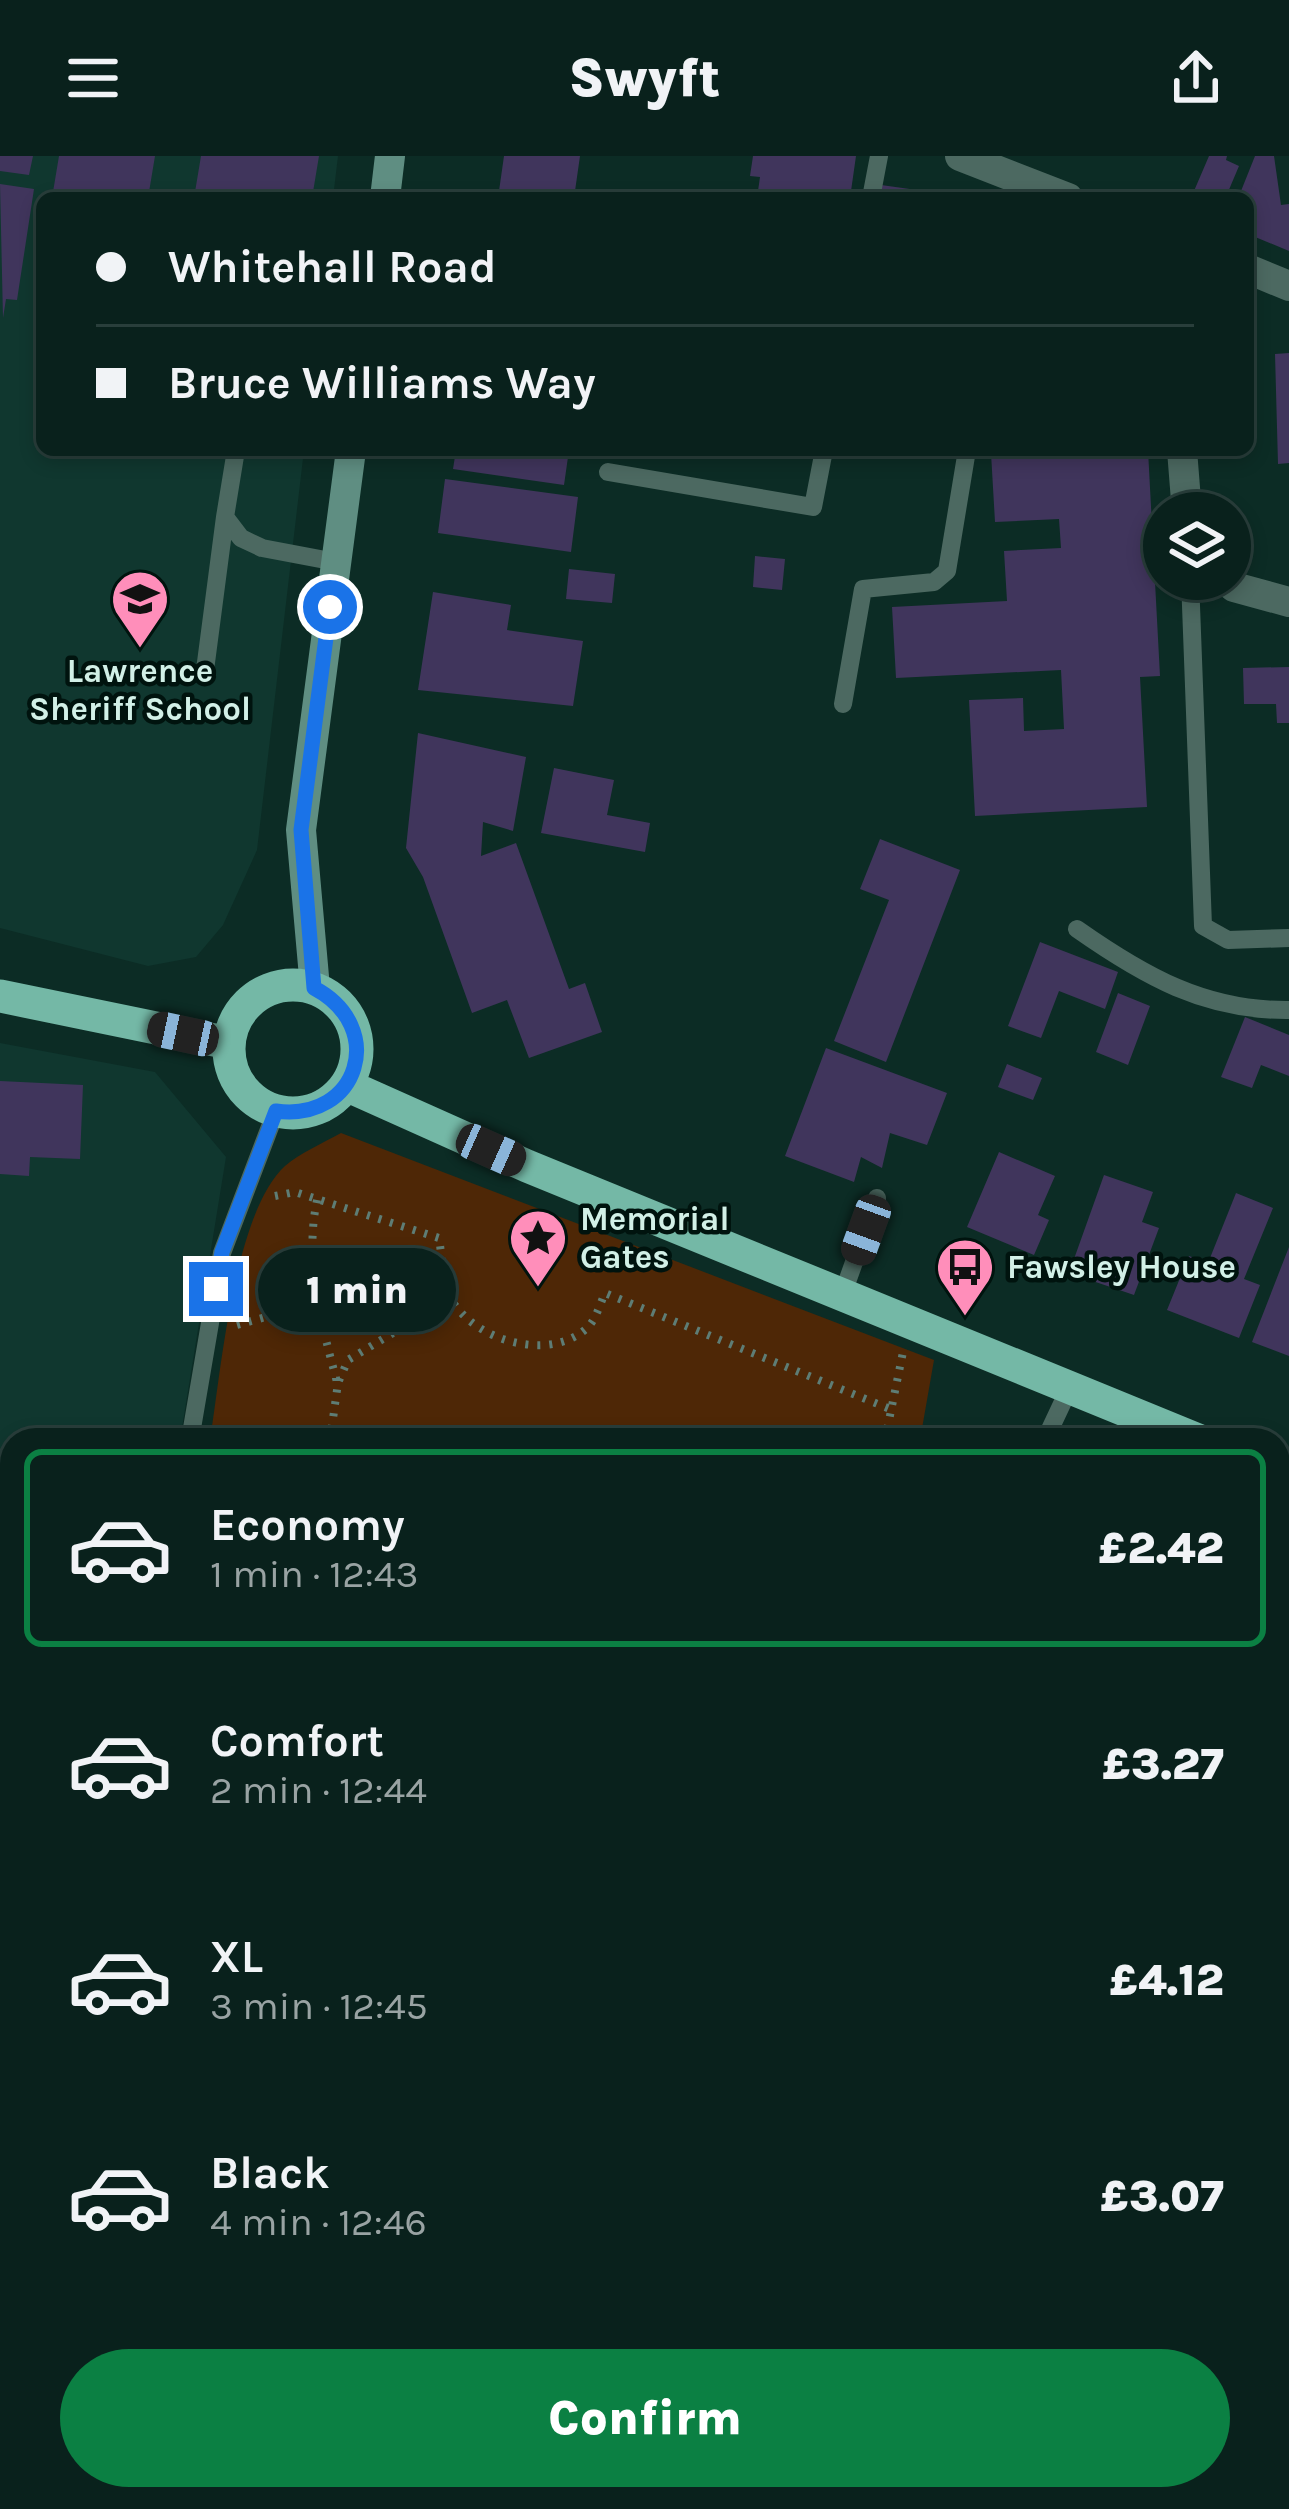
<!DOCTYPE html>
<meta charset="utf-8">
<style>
:root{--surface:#09211c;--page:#172e29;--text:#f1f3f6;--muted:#99a3a3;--line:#293e3b;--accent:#0b8043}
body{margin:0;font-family:Karla,sans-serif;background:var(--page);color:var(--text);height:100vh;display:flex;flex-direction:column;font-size:45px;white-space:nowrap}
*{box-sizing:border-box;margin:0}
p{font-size:39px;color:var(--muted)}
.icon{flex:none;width:66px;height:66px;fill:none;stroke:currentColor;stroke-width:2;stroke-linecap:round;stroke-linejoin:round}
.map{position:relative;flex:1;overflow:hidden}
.details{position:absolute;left:0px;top:1272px;width:1290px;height:1083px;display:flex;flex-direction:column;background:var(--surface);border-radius:36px 36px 0 0;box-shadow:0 6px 18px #0003,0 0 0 3px var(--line)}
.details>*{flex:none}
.hud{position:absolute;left:36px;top:36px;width:1218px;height:264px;border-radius:18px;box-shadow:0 6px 18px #0003,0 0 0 3px var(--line);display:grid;align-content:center;height:264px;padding:0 60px;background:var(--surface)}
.tools{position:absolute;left:1143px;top:336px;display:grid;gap:24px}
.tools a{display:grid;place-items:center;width:108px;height:108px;border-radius:50%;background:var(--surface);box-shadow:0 6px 18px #0003,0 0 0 3px var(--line);font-size:60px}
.end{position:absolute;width:54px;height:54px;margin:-27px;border:15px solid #1a73e8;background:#fff;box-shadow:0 0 0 6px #fff}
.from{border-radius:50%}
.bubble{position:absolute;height:84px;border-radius:42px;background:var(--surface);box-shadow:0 6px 18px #0003,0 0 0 3px var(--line);font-size:39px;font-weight:800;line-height:84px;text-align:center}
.car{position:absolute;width:36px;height:72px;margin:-36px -18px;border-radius:15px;box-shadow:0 0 9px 3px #0007;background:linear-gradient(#222 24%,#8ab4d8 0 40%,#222 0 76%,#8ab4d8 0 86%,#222 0)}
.hud b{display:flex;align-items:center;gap:42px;height:114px;font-size:45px}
.hud b+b{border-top:3px solid var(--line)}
.hud i{width:30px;height:30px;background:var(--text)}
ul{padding:21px 0 0;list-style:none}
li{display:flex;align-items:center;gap:36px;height:198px;margin:0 24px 18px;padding:0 36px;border:6px solid transparent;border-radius:18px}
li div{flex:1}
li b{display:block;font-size:45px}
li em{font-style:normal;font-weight:800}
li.active{border-color:var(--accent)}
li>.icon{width:108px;height:108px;stroke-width:1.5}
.action{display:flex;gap:24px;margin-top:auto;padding:24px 60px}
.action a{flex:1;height:138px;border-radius:72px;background:var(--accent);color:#fff;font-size:48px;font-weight:800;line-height:138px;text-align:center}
header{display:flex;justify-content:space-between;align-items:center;height:156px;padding:0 60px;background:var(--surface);font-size:54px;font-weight:800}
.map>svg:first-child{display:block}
.built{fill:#10372f}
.green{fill:#4e2706}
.building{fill:#40355c}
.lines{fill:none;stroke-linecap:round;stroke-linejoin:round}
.path{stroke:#5e7d75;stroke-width:8;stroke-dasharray:3 9;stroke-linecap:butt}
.service{stroke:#4c6961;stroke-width:18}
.minor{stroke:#4c6961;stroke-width:30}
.secondary{stroke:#5f8e82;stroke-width:30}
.trunk{stroke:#74b8a6;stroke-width:33}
.route{stroke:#1a73e8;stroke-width:15}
.labels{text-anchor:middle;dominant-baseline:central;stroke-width:9;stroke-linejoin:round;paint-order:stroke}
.poi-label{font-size:33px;font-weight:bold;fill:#d2f0e7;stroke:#00130e;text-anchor:start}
</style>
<header><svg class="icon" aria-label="menu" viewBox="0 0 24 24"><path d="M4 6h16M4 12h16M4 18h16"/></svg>Swyft<svg class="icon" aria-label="share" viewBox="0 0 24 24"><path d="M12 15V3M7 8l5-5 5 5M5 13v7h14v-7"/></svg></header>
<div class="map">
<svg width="1289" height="2353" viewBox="0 0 1289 2353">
<rect width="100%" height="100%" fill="#0c2c25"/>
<path class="built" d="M0,0H338L333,42H42V294H304L257,694L223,769L196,801L148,810L0,772Z
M0,887L155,916L226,1001L180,1284H12V2317L6,2353H0Z"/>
<path class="green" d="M341,977L934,1204L920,1284H210C221,1216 234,1057 285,1010C300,997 323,987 341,977Z
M0,1372L12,1375V2210L0,2292Z
M74,2343H1086L1085,2353H73Z"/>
<path class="building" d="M0,0H33L29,19L0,15Z
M59,0H155L148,42H52Z
M201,0H319L312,42H194Z
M504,0H580L574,42H498Z
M753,0H856L850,42H757L760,21L750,20Z
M1209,0H1227L1226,4L1239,10L1228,36L1239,40L1255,0H1274L1281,49L1289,48V95L1248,78V42H1191Z
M0,28L34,33L17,144L6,143L3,162Z
M881,29L953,39V42H879Z
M1289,197V307L1278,308L1275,198Z
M456,294H569L564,329L453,313Z
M1148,294L1160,520L1140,521L1147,651L975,660L969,544L1023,542L1024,575L1064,573L1061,514L896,522L892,451L1007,445L1004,395L1061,392L1059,363L995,366L991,297Z
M445,323L578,341L571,396L438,377Z
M755,400L785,403L782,434L753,431Z
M569,413L615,418L612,447L566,443Z
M433,436L511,449L507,474L583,485L573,550L418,534Z
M1289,511V567H1277L1276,548H1244L1243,512Z
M418,577L526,601L513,675L483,666L481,700L516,687L569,833L585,827L602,876L529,902L507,844L472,857L423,721L406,692Z
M554,612L614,624L607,659L650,667L645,696L541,677Z
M880,683L960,714L886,906L834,885L889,744L860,733Z
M1040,786L1118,816L1105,853L1059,835L1041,882L1008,870Z
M1118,837L1150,850L1128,909L1096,896Z
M1245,861L1289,879V920L1261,909L1252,932L1221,921Z
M826,892L947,937L927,989L890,977L882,1012L861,1001L854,1026L785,1000Z
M1007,908L1042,922L1033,944L998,931Z
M0,925L83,929L80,1003L30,1001L29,1020L0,1018Z
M999,996L1055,1020L1038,1059L1049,1064L1034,1099L967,1071Z
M1104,1019L1153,1036L1142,1066L1159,1072L1134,1139L1069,1117Z
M1236,1037L1273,1052L1244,1123L1260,1129L1239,1182L1167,1154L1189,1100L1208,1107Z
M1289,1091V1200L1252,1186Z
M1278,1478L1289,1482V1568L1278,1564Z
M1278,1600L1289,1604V1826L1278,1823Z
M1278,1873L1289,1877V1900L1278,1927Z
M1278,2075L1289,2078L1279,2120H1278Z"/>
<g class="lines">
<path class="path" d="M275,1040L295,1036L439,1082C442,1100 442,1123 449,1139C470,1184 550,1208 588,1171C596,1163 600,1148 605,1137L890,1253
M317,1044C304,1106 321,1166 337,1226
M237,1169L316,1147
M330,1284L338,1227L348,1204L451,1142
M885,1284L903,1196
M528,2343L532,2353
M570,2353L573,2343
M708,2353L710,2343"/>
<path class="service" d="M871,42L879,0
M236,294L225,361L241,382L262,392L336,406
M608,316L813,351L824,294
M1190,423L1203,770L1228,784L1289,782
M205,514L225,361
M843,548L863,433L934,426L947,415L967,294
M1077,773C1144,820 1205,855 1289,854
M843,1137L877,1042
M190,1284L222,1097L276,955
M1045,1284L1068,1235
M0,1344L3,1345
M59,2353L60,2343"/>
<path class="minor" d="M960,0L1068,42
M1248,113L1289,130
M1182,294L1187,357
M1224,423L1234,431L1289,446"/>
<path class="secondary" d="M385,42L390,0
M315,832L301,674L351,294"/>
<path class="trunk" d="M229 893a64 64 0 1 1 128 0a64 64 0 1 1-128 0Z
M0,840L229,887
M346,929L527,1010L1198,1284
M1278,1316L1289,1320"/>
</g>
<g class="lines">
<path class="route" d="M216,1133L222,1096L276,955C359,966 388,871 314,832L301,674L330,451"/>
</g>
<defs>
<symbol id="school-pin" viewBox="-11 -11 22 30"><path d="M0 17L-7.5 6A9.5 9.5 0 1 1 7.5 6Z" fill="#ff8eba" stroke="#00130e"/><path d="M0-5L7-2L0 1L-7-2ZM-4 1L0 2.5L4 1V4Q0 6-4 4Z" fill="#111"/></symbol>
<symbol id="sight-pin" viewBox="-11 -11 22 30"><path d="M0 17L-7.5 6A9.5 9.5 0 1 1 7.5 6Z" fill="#ff8eba" stroke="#00130e"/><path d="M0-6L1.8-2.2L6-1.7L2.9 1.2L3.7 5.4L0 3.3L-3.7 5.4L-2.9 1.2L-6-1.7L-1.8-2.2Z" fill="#111"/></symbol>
<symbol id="bus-pin" viewBox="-11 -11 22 30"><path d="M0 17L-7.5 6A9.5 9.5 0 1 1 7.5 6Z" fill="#ff8eba" stroke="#00130e"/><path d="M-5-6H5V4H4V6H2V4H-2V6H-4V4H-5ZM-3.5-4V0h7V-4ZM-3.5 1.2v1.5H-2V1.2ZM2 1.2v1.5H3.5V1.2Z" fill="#111"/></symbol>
</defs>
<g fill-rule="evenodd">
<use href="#school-pin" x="107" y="410" width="66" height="90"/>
<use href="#sight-pin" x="505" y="1049" width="66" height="90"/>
<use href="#bus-pin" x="932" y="1078" width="66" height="90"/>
</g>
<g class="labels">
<g class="poi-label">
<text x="140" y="515" text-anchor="middle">Lawrence<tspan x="140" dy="38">Sheriff School</tspan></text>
<text x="580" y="1063">Memorial<tspan x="580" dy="38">Gates</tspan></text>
<text x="1007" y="1111">Fawsley House</text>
</g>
</g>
</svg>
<div class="tools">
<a><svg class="icon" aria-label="layers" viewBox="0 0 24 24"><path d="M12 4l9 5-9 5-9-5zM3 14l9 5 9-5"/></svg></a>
</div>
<i class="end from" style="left:330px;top:451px"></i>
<i class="end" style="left:216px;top:1133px"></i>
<div class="bubble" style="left:258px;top:1092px;width:198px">1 min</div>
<i class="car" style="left:183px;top:878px;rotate:282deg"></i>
<i class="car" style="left:491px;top:994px;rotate:114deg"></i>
<i class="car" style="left:866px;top:1074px;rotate:200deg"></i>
<div class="hud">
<b><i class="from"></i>Whitehall Road</b>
<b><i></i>Bruce Williams Way</b>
</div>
<section class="details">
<ul>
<li class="active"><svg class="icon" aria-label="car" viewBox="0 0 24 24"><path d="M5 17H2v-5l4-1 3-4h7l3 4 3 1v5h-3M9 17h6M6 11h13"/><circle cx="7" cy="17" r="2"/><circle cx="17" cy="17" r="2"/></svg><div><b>Economy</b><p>1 min · 12:43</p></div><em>£2.42</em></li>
<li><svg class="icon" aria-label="car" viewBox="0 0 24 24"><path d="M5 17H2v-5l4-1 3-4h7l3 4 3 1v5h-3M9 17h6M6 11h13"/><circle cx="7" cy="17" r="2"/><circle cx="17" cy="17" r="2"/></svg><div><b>Comfort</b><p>2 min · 12:44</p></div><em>£3.27</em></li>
<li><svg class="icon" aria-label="car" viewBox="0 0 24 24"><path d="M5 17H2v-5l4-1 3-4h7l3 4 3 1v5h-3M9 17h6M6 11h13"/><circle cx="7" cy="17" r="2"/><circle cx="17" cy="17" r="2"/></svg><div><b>XL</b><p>3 min · 12:45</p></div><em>£4.12</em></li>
<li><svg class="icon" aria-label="car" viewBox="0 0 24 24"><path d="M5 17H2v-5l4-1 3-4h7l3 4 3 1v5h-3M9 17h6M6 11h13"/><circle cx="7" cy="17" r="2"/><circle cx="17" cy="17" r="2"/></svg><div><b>Black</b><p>4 min · 12:46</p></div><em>£3.07</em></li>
</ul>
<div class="action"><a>Confirm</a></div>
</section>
</div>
